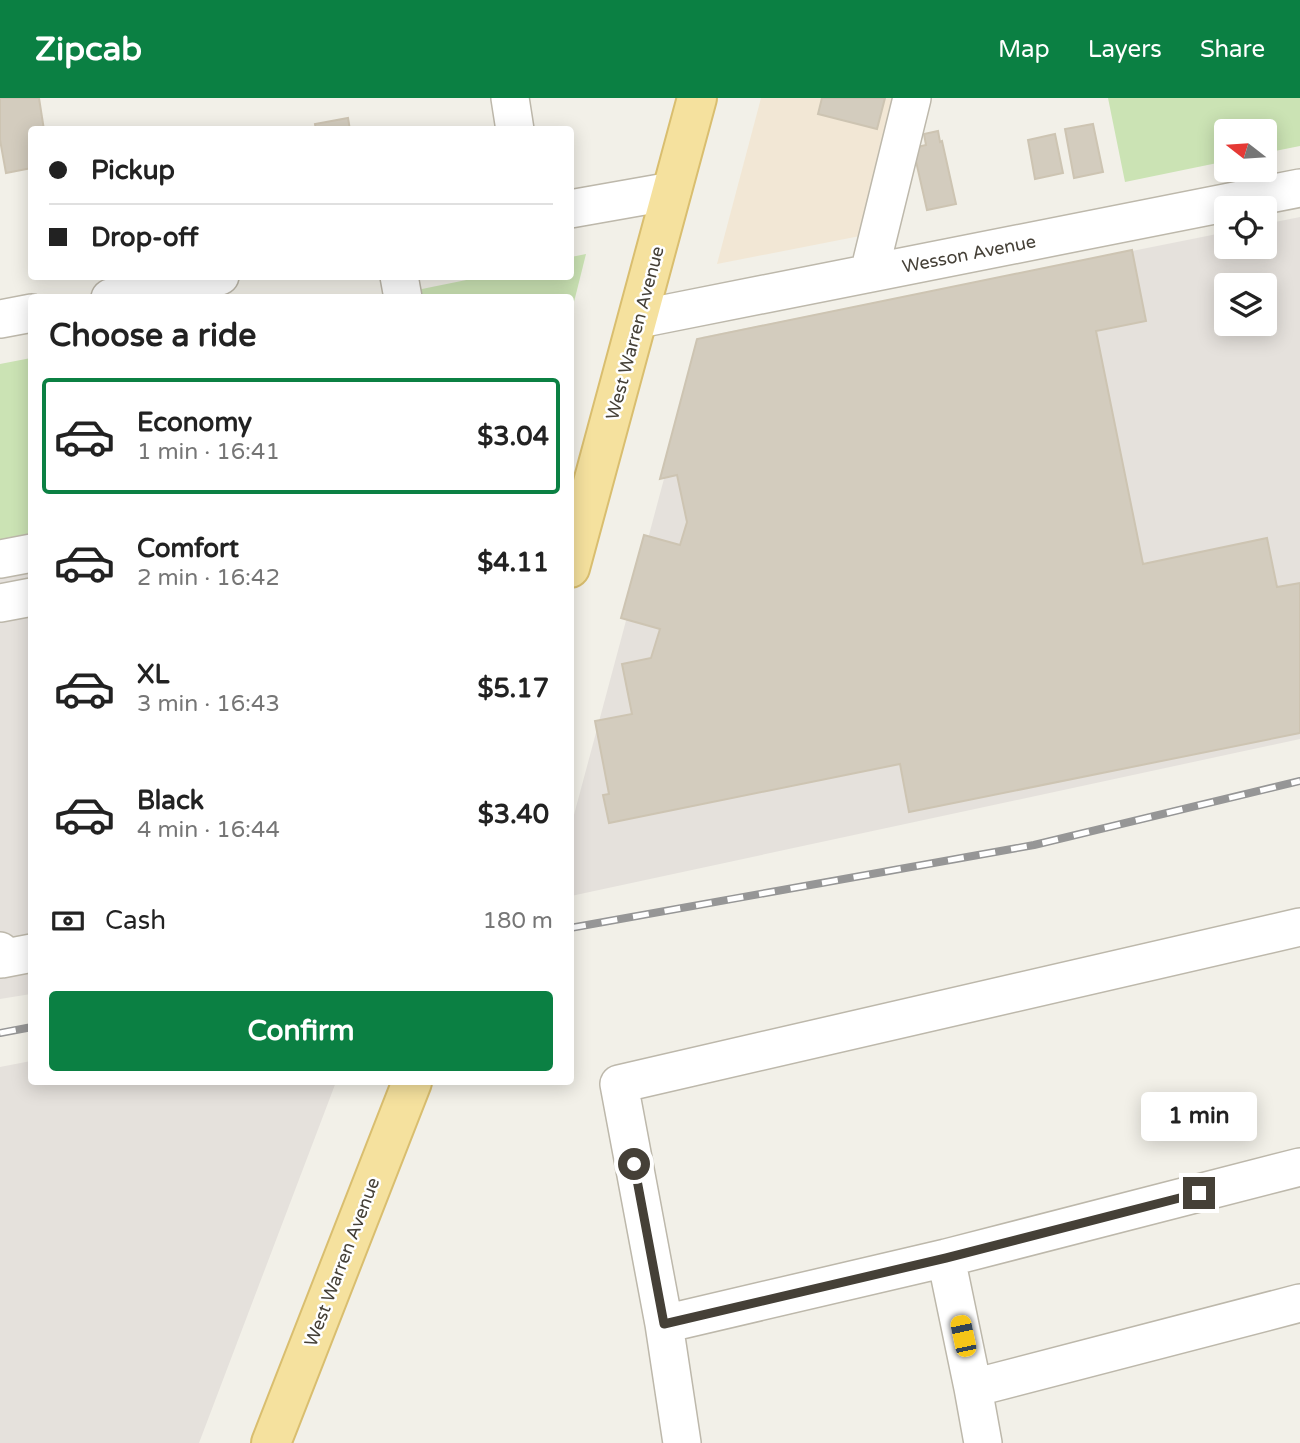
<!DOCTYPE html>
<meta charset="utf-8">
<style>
:root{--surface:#fff;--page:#f6f6f6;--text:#222;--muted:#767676;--line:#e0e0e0;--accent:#0b8043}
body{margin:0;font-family:"Varela Round",sans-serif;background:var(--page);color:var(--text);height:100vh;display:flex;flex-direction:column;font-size:26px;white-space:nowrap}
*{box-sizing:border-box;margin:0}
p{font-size:23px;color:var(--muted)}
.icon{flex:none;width:38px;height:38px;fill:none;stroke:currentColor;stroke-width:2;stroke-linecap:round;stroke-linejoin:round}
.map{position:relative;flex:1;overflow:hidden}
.panel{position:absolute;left:28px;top:196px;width:546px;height:791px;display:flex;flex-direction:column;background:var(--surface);border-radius:7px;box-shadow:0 4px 18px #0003}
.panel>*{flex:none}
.hud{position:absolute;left:28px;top:28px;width:546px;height:154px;border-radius:7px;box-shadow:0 4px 18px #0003;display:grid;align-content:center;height:154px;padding:0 21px;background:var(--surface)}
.needle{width:46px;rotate:287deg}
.controls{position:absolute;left:1214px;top:21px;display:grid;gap:14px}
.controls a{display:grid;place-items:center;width:63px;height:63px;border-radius:7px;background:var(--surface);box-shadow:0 4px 18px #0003;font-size:35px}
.end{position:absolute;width:32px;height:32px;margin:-16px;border:9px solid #454037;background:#fff;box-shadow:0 0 0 4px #fff}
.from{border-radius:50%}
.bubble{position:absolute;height:49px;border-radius:7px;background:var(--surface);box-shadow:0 4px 18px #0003;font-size:23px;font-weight:700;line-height:49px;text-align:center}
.car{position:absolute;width:21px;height:42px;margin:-21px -10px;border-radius:9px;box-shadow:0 0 5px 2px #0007;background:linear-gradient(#f5c518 24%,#345 0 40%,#f5c518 0 76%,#345 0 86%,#f5c518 0)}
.hud b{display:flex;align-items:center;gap:24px;height:66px;font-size:26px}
.hud b+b{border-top:2px solid var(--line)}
.hud i{width:18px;height:18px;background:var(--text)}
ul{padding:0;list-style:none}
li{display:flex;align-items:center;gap:21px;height:116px;margin:0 14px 10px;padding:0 7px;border:4px solid transparent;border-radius:7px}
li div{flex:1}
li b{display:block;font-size:26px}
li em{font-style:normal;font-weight:700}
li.current{border-color:var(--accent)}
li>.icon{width:63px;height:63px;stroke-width:1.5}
h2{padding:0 21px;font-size:32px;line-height:84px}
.pay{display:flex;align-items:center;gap:18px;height:77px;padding:0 21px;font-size:26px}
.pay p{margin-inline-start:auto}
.cta{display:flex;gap:14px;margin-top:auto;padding:14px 21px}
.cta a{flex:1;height:80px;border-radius:7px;background:var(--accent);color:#fff;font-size:28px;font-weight:700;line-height:80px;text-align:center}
header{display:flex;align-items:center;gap:42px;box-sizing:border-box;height:98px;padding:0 35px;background:var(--accent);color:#fff}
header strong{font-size:33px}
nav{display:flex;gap:38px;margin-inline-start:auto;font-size:24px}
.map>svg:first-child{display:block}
.commercial{fill:#f2e7d5}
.industrial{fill:#e5e1dc;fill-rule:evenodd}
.green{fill:#cbe3b4}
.building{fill:#d3ccbe;stroke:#cdc4b2;stroke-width:2}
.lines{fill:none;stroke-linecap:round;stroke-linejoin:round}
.minor-casing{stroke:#bdb8ab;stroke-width:40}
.major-casing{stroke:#d9be6f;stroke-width:42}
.minor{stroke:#fff;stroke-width:37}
.major{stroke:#f5e19e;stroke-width:38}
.rail-casing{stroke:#969696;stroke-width:8}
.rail{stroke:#fff;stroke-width:5;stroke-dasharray:16;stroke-linecap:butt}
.route{stroke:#454037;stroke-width:9}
.labels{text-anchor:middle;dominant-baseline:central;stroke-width:5;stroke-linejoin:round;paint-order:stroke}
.street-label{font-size:18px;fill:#454037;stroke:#fff}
</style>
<header>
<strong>Zipcab</strong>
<nav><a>Map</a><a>Layers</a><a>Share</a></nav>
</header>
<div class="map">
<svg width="1300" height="1345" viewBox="0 0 1300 1345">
<rect width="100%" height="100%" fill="#f2f0e8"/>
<path class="commercial" d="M761,0H897L860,138L717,166Z"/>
<path class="industrial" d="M1300,119V641L571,798V728L702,239L1227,134V149H1265V126ZM1227,187H1265V226H1227Z
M31,473V896L0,901V479Z
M31,963L32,984H336L199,1345H0V969Z"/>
<path class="green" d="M1108,0H1300V48L1265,55V33H1227V63L1125,84Z
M586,156L571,216L570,200H419L417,192L481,179L570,178L571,159Z
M31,260V444L0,450V266Z"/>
<path class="building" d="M0,0H39L44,32H32V70L6,75L0,42Z
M822,0H885L877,31L818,16Z
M348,20L350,32H316L315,26Z
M1093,26L1103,74L1074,80L1065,31Z
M938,33L940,44L942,43L956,106L927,112L913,50L926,47L924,36Z
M1055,36L1063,75L1035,81L1028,42Z
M1132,152L1146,223L1096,233L1143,466L1267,440L1277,489L1300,485V635L909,714L900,666L609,725L603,697L609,696L595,623L632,616L622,566L651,560L660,531L621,520L644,437L680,447L687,424L677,377L660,381L697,241Z"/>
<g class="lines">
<defs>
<path id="minor" d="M510,0L515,32
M570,111L672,93
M869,175L912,0
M399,178L403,200
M110,200L220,178
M0,221L32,215
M639,221L1300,90
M0,461L32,455
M0,505L32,499
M0,853L1,861L32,855
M664,1226L946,1160
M973,1290L946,1160L1300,1069
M682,1345L664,1226L619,986L1300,829
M983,1345L973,1290L1300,1205"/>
<path id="major" d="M570,470L697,0
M271,1345L412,984"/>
</defs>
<use href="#minor" class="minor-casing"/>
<use href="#major" class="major-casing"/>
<use href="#minor" class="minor"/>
<use href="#major" class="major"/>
<defs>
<path id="rail" d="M570,830L1034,747L1300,683
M0,935L32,929"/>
</defs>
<use href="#rail" class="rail-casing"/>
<use href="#rail" class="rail"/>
</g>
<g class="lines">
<path class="route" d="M634,1066L664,1226L946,1160L1199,1095"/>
</g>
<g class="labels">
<g class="street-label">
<text transform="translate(969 156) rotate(-11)">Wesson Avenue</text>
<text transform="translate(635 235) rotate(-75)">West Warren Avenue</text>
<text transform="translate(342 1164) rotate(-69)">West Warren Avenue</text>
</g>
</g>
</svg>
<div class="controls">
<a><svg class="needle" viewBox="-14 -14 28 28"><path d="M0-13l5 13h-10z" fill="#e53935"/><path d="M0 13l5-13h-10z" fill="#767676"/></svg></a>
<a><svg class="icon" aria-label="locate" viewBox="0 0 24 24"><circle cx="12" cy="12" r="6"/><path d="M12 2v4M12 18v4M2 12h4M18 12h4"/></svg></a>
<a><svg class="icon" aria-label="layers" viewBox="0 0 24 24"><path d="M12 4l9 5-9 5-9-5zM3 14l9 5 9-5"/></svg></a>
</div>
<i class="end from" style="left:634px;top:1066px"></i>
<i class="end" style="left:1199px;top:1095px"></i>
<div class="bubble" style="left:1141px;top:994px;width:116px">1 min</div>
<i class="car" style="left:963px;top:1238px;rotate:348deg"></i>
<div class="hud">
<b><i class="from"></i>Pickup</b>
<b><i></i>Drop-off</b>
</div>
<section class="panel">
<h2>Choose a ride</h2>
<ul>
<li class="current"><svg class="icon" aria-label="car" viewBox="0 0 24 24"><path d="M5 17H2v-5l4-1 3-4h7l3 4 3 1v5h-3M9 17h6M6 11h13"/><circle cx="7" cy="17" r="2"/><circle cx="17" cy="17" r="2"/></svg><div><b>Economy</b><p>1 min · 16:41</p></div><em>$3.04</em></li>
<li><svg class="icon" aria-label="car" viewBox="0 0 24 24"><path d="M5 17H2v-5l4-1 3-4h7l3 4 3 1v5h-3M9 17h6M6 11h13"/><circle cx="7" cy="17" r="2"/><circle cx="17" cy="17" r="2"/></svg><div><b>Comfort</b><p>2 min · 16:42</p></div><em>$4.11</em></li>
<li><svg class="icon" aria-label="car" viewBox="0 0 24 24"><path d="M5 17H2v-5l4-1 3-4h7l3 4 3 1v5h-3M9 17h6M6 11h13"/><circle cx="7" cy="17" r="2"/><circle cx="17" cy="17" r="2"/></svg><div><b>XL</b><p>3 min · 16:43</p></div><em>$5.17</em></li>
<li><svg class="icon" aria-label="car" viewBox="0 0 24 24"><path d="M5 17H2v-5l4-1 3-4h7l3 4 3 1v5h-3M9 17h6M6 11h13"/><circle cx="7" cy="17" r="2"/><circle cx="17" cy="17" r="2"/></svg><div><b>Black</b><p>4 min · 16:44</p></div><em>$3.40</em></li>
</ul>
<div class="pay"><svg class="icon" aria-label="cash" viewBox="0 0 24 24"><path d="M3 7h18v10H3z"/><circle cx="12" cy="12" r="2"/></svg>Cash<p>180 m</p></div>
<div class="cta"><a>Confirm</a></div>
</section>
</div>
